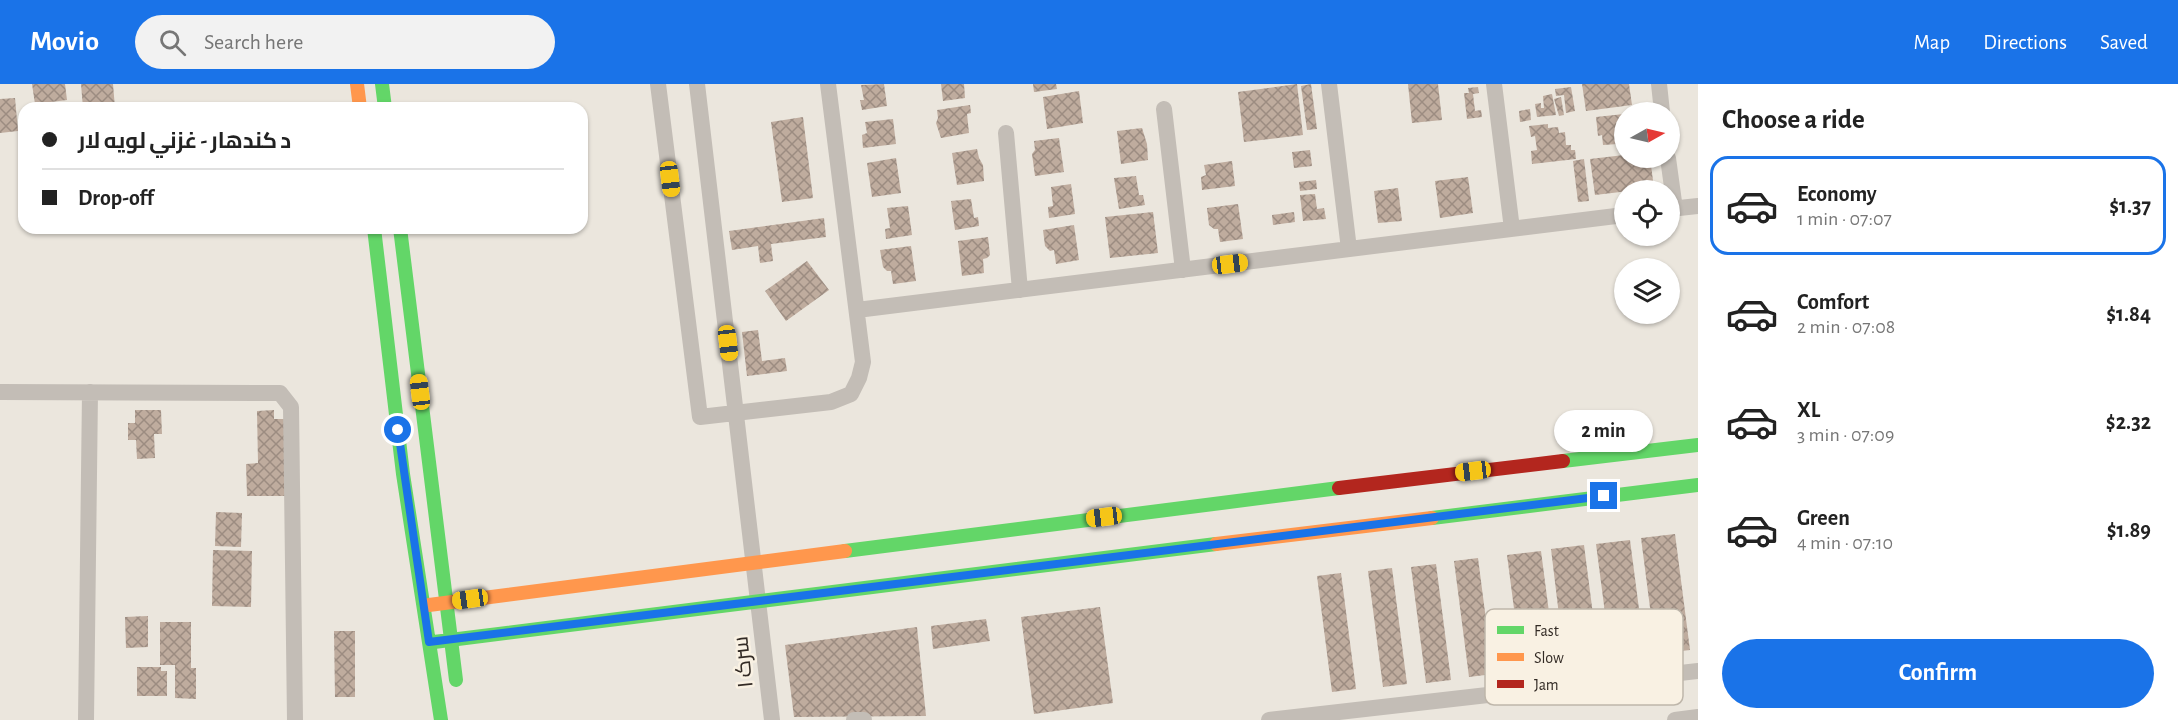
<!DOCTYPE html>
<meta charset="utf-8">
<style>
:root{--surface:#fff;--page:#f2f2f2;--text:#222;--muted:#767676;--line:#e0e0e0;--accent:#1a73e8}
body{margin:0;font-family:"Alegreya Sans",Cairo,sans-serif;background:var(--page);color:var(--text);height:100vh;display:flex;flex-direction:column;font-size:22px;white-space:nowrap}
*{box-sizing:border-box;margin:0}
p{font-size:20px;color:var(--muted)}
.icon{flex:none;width:33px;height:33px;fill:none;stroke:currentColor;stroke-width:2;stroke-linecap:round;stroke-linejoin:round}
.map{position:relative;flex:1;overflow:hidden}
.panel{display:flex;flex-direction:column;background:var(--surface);width:480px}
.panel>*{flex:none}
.guide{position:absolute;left:18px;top:18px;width:570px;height:132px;border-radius:18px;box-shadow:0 2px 4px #0004;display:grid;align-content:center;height:132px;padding:0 24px;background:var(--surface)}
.needle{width:39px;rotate:82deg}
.controls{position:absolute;left:1614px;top:18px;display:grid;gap:12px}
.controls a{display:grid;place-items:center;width:66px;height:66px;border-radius:50%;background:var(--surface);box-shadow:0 2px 4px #0004;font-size:30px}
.end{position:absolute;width:27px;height:27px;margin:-14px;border:8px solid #1a73e8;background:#fff;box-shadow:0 0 0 3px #fff}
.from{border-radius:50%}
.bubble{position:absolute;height:42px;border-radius:21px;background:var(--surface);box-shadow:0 2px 4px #0004;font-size:20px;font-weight:700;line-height:42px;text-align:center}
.car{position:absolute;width:18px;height:36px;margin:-18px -9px;border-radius:8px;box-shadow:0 0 4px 2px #0007;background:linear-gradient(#f5c518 24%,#345 0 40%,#f5c518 0 76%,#345 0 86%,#f5c518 0)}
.guide b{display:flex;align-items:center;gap:21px;height:57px;font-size:22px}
.guide b+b{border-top:2px solid var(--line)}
.guide i{width:15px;height:15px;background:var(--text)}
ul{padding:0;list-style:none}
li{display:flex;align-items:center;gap:18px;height:99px;margin:0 12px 9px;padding:0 12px;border:3px solid transparent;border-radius:18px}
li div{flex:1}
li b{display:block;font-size:22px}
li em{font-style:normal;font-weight:700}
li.on{border-color:var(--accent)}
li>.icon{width:54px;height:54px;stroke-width:1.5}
h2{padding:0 24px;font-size:27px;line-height:72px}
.action{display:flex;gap:12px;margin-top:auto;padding:12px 24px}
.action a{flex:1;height:69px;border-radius:36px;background:var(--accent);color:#fff;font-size:24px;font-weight:700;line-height:69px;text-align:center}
header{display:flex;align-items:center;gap:36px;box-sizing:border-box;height:84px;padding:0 30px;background:var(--accent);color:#fff}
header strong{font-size:28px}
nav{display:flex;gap:33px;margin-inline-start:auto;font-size:21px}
.search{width:420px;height:54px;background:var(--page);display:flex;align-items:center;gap:15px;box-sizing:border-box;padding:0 21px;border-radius:33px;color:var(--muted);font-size:22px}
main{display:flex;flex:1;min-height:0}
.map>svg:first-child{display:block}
.building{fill:url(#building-cross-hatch)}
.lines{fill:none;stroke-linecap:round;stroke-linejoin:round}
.street{stroke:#c3bdb6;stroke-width:16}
.fast{stroke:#63d668;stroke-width:14}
.slow{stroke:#ff974d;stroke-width:14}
.jam{stroke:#b3261e;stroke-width:14}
.route{stroke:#1a73e8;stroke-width:8}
.labels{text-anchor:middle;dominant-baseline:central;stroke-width:5;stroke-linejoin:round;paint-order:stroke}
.street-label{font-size:22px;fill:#332b25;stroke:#f9f1e3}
.key{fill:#f9f1e3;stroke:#beb6aa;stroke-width:1.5}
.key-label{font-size:16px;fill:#332b25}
</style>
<header>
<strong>Movio</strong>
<div class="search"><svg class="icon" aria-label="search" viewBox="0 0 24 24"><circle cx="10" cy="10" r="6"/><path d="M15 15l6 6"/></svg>Search here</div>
<nav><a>Map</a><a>Directions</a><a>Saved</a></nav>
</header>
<main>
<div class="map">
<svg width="1698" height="636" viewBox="0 0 1698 636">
<defs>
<pattern id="building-cross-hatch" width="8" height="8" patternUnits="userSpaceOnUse" patternTransform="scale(1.5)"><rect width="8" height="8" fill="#bfac9e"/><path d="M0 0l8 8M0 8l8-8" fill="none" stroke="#9c8c81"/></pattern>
</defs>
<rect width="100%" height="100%" fill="#ebe6dd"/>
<path class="building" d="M32,0H65L67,16L35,20Z
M81,0H113L115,24H83Z
M884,0L887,22L862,26L860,16H864L861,1Z
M941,0H964L965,14L943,17Z
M1033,0H1056L1057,5L1034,8Z
M1297,0L1303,51L1244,58L1238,8Z
M1311,0L1317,45L1307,46L1301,2Z
M1408,0H1438L1442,36L1412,39Z
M1582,0H1629L1632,21L1586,27Z
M1478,3L1479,9L1473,10L1475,27L1481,26L1482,33L1467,35L1464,9H1469L1468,4Z
M1571,3L1575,27L1566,29L1564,11L1556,12L1555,5Z
M1079,7L1083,39L1047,45L1043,13Z
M1552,10L1556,31L1537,33L1535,20L1541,19V24H1544L1543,12Z
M1561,13L1564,31L1559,32L1554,15Z
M15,14L18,47L0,49V15Z
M970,21L971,29L967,30L969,49L941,54L936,39L938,34L937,26Z
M1530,25L1531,36L1520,38L1519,27Z
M1624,30V63H1618V60L1603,61L1602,51L1598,52L1596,33Z
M803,33L813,114L782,118L771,38Z
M893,35L896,60L863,64L862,51L867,49L865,38Z
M1548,40V44L1558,43L1559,49L1565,48L1566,61H1571V66H1575L1576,75L1532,80L1531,67L1537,66L1535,52L1531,53L1529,42Z
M1142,44L1147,60L1148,76L1121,80L1117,47Z
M1059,54L1064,88L1035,92L1032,70L1035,66L1034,57Z
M977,65L979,74L983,81L984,97L957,101L952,69Z
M1310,66L1312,82L1294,84L1292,68Z
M1624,71V74H1650L1654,104L1595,111L1590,75Z
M896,74L901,109L872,113L867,79Z
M1584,75L1589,117L1578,118L1573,77Z
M1232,77L1235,102L1202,106L1201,93L1206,91L1204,81Z
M1136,92L1139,111H1143L1145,121L1119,125L1114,94Z
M1468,93L1473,129L1440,134L1435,97Z
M1316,96L1317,105L1300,107L1299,98Z
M1071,100L1075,130L1049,134L1048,123L1053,122L1051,103Z
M1398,104L1402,137L1378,139L1374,107Z
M1315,110L1317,125L1324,124L1326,135L1303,137L1300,111Z
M971,115L974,134L978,133L979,142L955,146L951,117Z
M1238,120L1243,155L1220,158L1218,145H1214L1209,141L1207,124Z
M908,122L912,151L886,155L885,145L890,144L887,124Z
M1153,128L1158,169L1110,174L1105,133Z
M1294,128L1295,138L1273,141L1272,131Z
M824,134L826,153L771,160L773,177L760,179L758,162L732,166L729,147Z
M1074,141L1079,176L1056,180L1054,166L1050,167L1045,162L1043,146Z
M988,153L990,171L987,174L983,175L984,189L962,192L958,157Z
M911,162L916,197L893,200L891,187H887L883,183L880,166Z
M807,177L829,206L786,237L765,207Z
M758,246L762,277L785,274L787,287L747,292L742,248Z
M135,326H161L162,350H154L155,374L137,375L136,356H128V339H135Z
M274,326V335H288L289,412H247L246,380L258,379L257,327Z
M216,428L242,429L241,463L215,462Z
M1675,450L1690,566L1656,570L1641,454Z
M1630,456L1645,571L1611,575L1596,460Z
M1584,461L1599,577L1565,581L1551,465Z
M213,466L252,467L251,523L212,522Z
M1541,467L1556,582L1522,586L1507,471Z
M1478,474L1493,590L1469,593L1454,477Z
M1436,480L1451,596L1426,599L1411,483Z
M1392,484L1407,600L1383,603L1368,487Z
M1341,489L1356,605L1332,608L1317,492Z
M1100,523L1113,619L1034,630L1021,533Z
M148,532V563L126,564L125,533Z
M986,535L990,557L933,565L931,542Z
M160,538H191V584H196V615L175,614V581H160Z
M917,543L926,632L794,633L785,561Z
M334,547H355V613H335Z
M137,583H161V587H167V612H137Z"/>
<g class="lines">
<path class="street" d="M658,0L700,333L831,318L851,310L859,294L863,278L828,0
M697,0L772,636
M1329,0L1349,165
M1494,0L1512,145
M1659,0L1662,28
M1164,25L1183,186
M1006,49L1020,206
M1668,74L1675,125
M1670,125L1698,122
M857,226L1624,131
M0,308L280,309L291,323L295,636
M86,636L90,308
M854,636H864
M1269,636L1698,587
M1675,636L1698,633"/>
<path class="fast" d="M382,0L385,24
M374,144L403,390L441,636
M400,144L456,596
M1563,377L1698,361
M1432,434L1698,401
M845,467L1339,404
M434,558L1216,460"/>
<path class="slow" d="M357,0L360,24
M1216,460L1432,434
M429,521L845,467"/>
<path class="jam" d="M1339,404L1563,377"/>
</g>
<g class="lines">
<path class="route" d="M398,346L429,558L1604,412"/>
</g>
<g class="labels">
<g class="street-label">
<text transform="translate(743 578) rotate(-96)">سرک ۱</text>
</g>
</g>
<rect x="1485" y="525" width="198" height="96" rx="9" class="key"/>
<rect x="1497" y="542" width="27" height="8" fill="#63d668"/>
<rect x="1497" y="569" width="27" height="8" fill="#ff974d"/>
<rect x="1497" y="596" width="27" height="8" fill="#b3261e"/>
<g class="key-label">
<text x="1534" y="552">Fast</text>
<text x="1534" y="579">Slow</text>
<text x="1534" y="606">Jam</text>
</g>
</svg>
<div class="controls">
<a><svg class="needle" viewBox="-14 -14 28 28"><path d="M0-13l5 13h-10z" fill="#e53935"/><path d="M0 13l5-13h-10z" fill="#767676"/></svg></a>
<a><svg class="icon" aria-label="locate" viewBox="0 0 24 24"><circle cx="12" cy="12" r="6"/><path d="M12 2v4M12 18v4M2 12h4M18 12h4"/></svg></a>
<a><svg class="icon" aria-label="layers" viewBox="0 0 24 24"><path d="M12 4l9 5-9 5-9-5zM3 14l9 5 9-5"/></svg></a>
</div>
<i class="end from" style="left:398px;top:346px"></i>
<i class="end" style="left:1604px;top:412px"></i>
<div class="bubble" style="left:1554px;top:326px;width:99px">2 min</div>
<i class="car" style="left:670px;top:95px;rotate:173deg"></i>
<i class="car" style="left:1230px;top:180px;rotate:83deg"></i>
<i class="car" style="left:728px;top:259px;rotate:173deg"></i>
<i class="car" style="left:420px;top:308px;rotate:353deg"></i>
<i class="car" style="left:1473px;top:387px;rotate:263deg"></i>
<i class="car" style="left:1104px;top:433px;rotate:263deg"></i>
<i class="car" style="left:470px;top:515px;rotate:262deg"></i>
<div class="guide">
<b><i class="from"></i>د کندهار - غزني لويه لار</b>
<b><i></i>Drop-off</b>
</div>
</div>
<section class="panel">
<h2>Choose a ride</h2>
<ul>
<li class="on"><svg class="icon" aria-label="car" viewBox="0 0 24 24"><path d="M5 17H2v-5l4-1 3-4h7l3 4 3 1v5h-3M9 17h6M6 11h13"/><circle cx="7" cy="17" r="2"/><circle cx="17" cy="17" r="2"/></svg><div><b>Economy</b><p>1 min · 07:07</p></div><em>$1.37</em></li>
<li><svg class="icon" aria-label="car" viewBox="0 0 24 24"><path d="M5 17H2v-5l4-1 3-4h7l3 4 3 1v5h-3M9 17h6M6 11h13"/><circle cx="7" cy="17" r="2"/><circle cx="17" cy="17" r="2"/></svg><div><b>Comfort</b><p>2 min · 07:08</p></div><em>$1.84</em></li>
<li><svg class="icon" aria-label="car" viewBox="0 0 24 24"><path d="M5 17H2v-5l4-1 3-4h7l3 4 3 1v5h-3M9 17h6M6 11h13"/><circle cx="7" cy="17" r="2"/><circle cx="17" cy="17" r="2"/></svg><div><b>XL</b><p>3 min · 07:09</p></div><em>$2.32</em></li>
<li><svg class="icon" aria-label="car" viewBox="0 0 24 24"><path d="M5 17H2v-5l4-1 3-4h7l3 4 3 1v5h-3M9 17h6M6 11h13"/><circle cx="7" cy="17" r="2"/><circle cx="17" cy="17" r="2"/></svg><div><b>Green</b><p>4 min · 07:10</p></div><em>$1.89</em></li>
</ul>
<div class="action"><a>Confirm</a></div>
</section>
</main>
